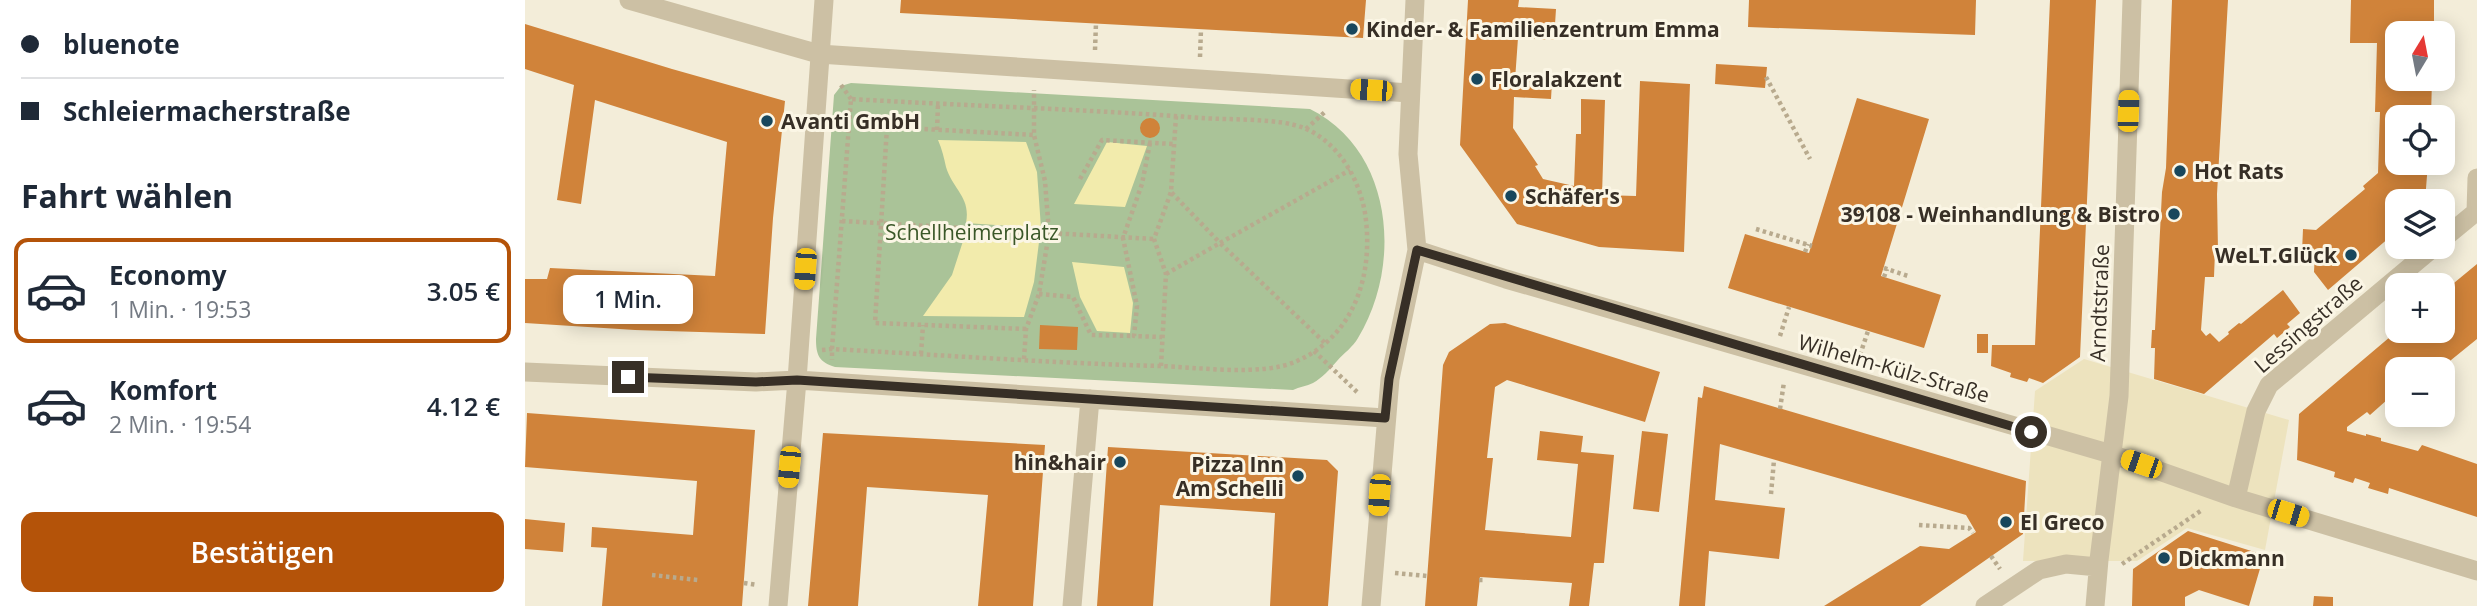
<!DOCTYPE html>
<html lang="de">
<meta charset="utf-8">
<style>
:root{--surface:#fff;--page:#f2f2f3;--text:#1f2937;--muted:#747a83;--line:#e0e1e3;--accent:#b45309}
body{margin:0;font-family:"Open Sans",sans-serif;background:var(--page);color:var(--text);height:100vh;display:flex;flex-direction:column;font-size:26px;white-space:nowrap}
*{box-sizing:border-box;margin:0}
p{font-size:23px;color:var(--muted)}
.icon{flex:none;width:38px;height:38px;fill:none;stroke:currentColor;stroke-width:2;stroke-linecap:round;stroke-linejoin:round}
.map{position:relative;flex:1;overflow:hidden}
.details{display:flex;flex-direction:column;background:var(--surface);width:525px}
.details>*{flex:none}
.guide{display:grid;align-content:center;height:154px;padding:0 21px;background:var(--surface)}
.needle{width:46px;rotate:10deg}
.fabs{position:absolute;left:1860px;top:21px;display:grid;gap:14px}
.fabs a{display:grid;place-items:center;width:70px;height:70px;border-radius:14px;background:var(--surface);box-shadow:0 4px 18px #0003;font-size:35px}
.end{position:absolute;width:32px;height:32px;margin:-16px;border:9px solid #372f26;background:#fff;box-shadow:0 0 0 4px #fff}
.from{border-radius:50%}
.bubble{position:absolute;height:49px;border-radius:14px;background:var(--surface);box-shadow:0 4px 18px #0003;font-size:23px;font-weight:600;line-height:49px;text-align:center}
.car{position:absolute;width:21px;height:42px;margin:-21px -10px;border-radius:9px;box-shadow:0 0 5px 2px #0007;background:linear-gradient(#f5c518 24%,#345 0 40%,#f5c518 0 76%,#345 0 86%,#f5c518 0)}
.guide b{display:flex;align-items:center;gap:24px;height:66px;font-size:26px}
.guide b+b{border-top:2px solid var(--line)}
.guide i{width:18px;height:18px;background:var(--text)}
ul{padding:0;list-style:none}
li{display:flex;align-items:center;gap:21px;height:105px;margin:0 14px 10px;padding:0 7px;border:4px solid transparent;border-radius:14px}
li div{flex:1}
li b{display:block;font-size:26px}
li em{font-style:normal;font-weight:600}
li.selected{border-color:var(--accent)}
li>.icon{width:63px;height:63px;stroke-width:1.5}
h2{padding:0 21px;font-size:32px;line-height:84px}
.button{display:flex;gap:14px;margin-top:auto;padding:14px 21px}
.button a{flex:1;height:80px;border-radius:14px;background:var(--accent);color:#fff;font-size:28px;font-weight:600;line-height:80px;text-align:center}
main{display:flex;flex:1;min-height:0}
.map>svg:first-child{display:block}
.green{fill:#aac398}
.sand{fill:#f2ebac}
.plaza{fill:#ede3be}
.building{fill:#d0833a}
.lines{fill:none;stroke-linecap:round;stroke-linejoin:round}
.path{stroke:#b8aa8e;stroke-width:4.5;stroke-dasharray:3.5 3.5;stroke-linecap:butt}
.minor{stroke:#ccc0a4;stroke-width:19}
.route{stroke:#372f26;stroke-width:9}
.poi-dot{fill:#18475c;stroke:#fbf6e5;stroke-width:2.5}
.labels{text-anchor:middle;dominant-baseline:central;stroke-width:6;stroke-linejoin:round;paint-order:stroke}
.poi-label{font-size:21px;font-weight:bold;fill:#372f26;stroke:#fbf6e5;text-anchor:start}
.park-label{font-size:21px;fill:#3a5728;stroke:#fbf6e5}
.street-label{font-size:21px;fill:#372f26;stroke:#fbf6e5}
</style>
<main>
<section class="details">
<div class="guide">
<b><i class="from"></i>bluenote</b>
<b><i></i>Schleiermacherstraße</b>
</div>
<h2>Fahrt wählen</h2>
<ul>
<li class="selected"><svg class="icon" aria-label="car" viewBox="0 0 24 24"><path d="M5 17H2v-5l4-1 3-4h7l3 4 3 1v5h-3M9 17h6M6 11h13"/><circle cx="7" cy="17" r="2"/><circle cx="17" cy="17" r="2"/></svg><div><b>Economy</b><p>1 Min. · 19:53</p></div><em>3.05 €</em></li>
<li><svg class="icon" aria-label="car" viewBox="0 0 24 24"><path d="M5 17H2v-5l4-1 3-4h7l3 4 3 1v5h-3M9 17h6M6 11h13"/><circle cx="7" cy="17" r="2"/><circle cx="17" cy="17" r="2"/></svg><div><b>Komfort</b><p>2 Min. · 19:54</p></div><em>4.12 €</em></li>
</ul>
<div class="button"><a>Bestätigen</a></div>
</section>
<div class="map">
<svg width="1952" height="606" viewBox="0 0 1952 606">
<rect width="100%" height="100%" fill="#f3edd9"/>
<path class="green" d="M326,83L785,109C868,150 878,264 833,338C828,347 819,353 812,361C805,369 797,378 788,383C782,386 774,387 768,390L310,367C294,362 291,355 291,339L309,95L316,86Z"/>
<path class="sand" d="M413,140L501,142L512,172L516,228L441,223C446,197 428,190 421,167C419,158 417,149 413,140Z
M582,142L622,146L600,207L549,204Z
M439,238L514,242L509,282L499,317L398,316L427,275Z
M547,262L599,267L608,303L605,333L572,331L555,297Z"/>
<path class="plaza" d="M1559,359L1764,420L1740,550L1662,528L1612,561H1498L1510,391Z"/>
<path class="building" d="M376,0H841L838,38L375,13Z
M943,0H994L993,7L1031,9L1029,40L993,38L990,80L1027,82L1026,99L989,97L988,128L1013,165L1010,166L1018,179L1049,186L1051,134H1056V99L1080,100L1077,195L1111,196L1115,81L1165,84L1159,252L1074,247L992,224L935,145Z
M1224,0H1451L1450,35L1223,27Z
M1525,0H1571L1555,357L1518,383L1504,378L1502,382L1485,377L1486,373L1466,366L1467,345H1510Z
M1647,0H1703L1692,194L1693,251H1690L1689,277H1680L1676,330L1681,336L1685,333L1694,342L1704,334L1703,332L1714,323L1716,324L1758,290L1775,313L1762,324L1765,327L1752,338L1749,334L1679,394L1629,379L1630,348H1626L1627,330H1630L1637,192L1641,168Z
M1826,0H1909V33H1872V79H1907L1906,117H1872V163H1903L1900,201H1872V231L1803,290L1789,272L1790,253L1777,252L1778,229L1791,230L1840,189L1838,186L1853,173L1855,112H1850L1852,43H1825Z
M0,24L147,69L260,101L248,218L240,334L110,330L0,323V279H22L25,268L190,276L202,142L70,100L56,204L32,200L49,85L0,69Z
M1191,64L1242,67L1240,88L1190,84Z
M1332,98L1404,119L1356,276L1416,295L1399,348L1203,288L1220,234L1284,253Z
M615 128a10 10 0 1 1 20 0a10 10 0 1 1-20 0Z
M1952,264V339L1915,369H1872V391L1845,415L1842,412L1822,427V431L1841,436V434L1856,438V441L1893,451L1897,445L1952,464V517L1864,488L1863,494L1843,488L1845,483L1830,478L1828,483L1809,477L1810,472L1772,460L1774,414L1872,331H1918V292Z
M980,323L1135,372L1120,422L982,380L970,387L962,458H968L960,530L1046,537L1053,464L1012,460L1015,431L1058,436L1056,452L1089,455L1079,563H1069L1064,606H1044L1047,583L955,577L952,606H900L918,365L924,352L965,324Z
M515,325L553,327L552,350L514,349Z
M1452,334H1463V353H1452Z
M1179,386L1501,481L1498,534L1395,606H1299L1395,546L1424,549L1451,532L1441,515L1195,444L1190,500L1260,508L1254,559L1184,551L1180,606H1154L1173,397L1177,398Z
M2,413L230,430L217,606H77L82,548L66,547L67,527L168,535L172,481L0,467Z
M1117,431L1143,434L1134,512L1108,509Z
M298,433L520,445L508,606H453L463,495L342,487L333,606H283Z
M583,447L802,460L813,471L803,606H745L750,513L635,505L628,606H572Z
M0,519L40,523L38,552L0,549Z
M1663,531L1739,555L1724,606L1674,590L1660,597V606H1607L1608,569Z
M1789,596L1808,597V606H1788Z"/>
<g class="lines">
<path class="path" d="M570,50L571,23
M675,57L676,29
M1241,77L1285,159
M316,85L326,99
M651,116L646,192L695,243L825,170
M781,129L801,111
M412,130L413,104
M625,143L617,184L598,238L612,306L609,336L637,337
M555,179L577,140L648,144
M317,221L629,239
M1231,229L1287,246
M1280,252L1283,244
M1359,268L1383,276
M641,274L695,243L800,343
M1359,277L1362,269
M514,294L548,297L566,335L609,336
M501,329L350,323L362,127L509,135
M1255,336L1264,307
M297,350L307,349C416,355 525,363 634,366C673,367 737,377 772,361C831,335 849,272 840,213C834,178 813,142 779,128C754,118 705,120 677,118C560,109 443,106 326,99L307,349V360
M789,351L832,392
M396,354L398,325
M1335,355L1343,331
M499,359L501,329L514,294L524,233L520,181L509,135V90
M636,366L641,274L629,239L646,192
M1255,409L1259,382
M1246,494L1249,460
M1394,525L1444,528L1448,533
M1466,556L1475,569
M1597,564L1677,510
M870,573L902,576
M127,575L173,580
M954,580H960
M219,583L232,585"/>
<path class="minor" d="M104,0L294,54L885,93
M299,0L272,380L860,418
M1951,212L1952,178
M1918,239L1952,211
M892,250L981,279L1586,454L1711,498L1952,571
M0,372L231,382L272,380L253,606
M1711,498L1731,411L1744,385L1909,247
M547,606L565,399
M846,606L865,379L892,250L883,154L890,0
M1460,606L1514,570L1541,564L1573,567
M1570,606L1574,560L1594,396L1607,0"/>
</g>
<g class="lines">
<path class="route" d="M103,377L231,382L272,380L860,418L864,379L892,250L1506,432"/>
</g>
<g class="poi-dot">
<circle cx="827" cy="29" r="7"/>
<circle cx="952" cy="79" r="7"/>
<circle cx="242" cy="121" r="7"/>
<circle cx="1655" cy="171" r="7"/>
<circle cx="986" cy="196" r="7"/>
<circle cx="1649" cy="214" r="7"/>
<circle cx="1826" cy="255" r="7"/>
<circle cx="595" cy="462" r="7"/>
<circle cx="773" cy="476" r="7"/>
<circle cx="1481" cy="522" r="7"/>
<circle cx="1639" cy="558" r="7"/>
</g>
<g class="labels">
<g class="poi-label">
<text x="841" y="29">Kinder- &amp; Familienzentrum Emma</text>
<text x="966" y="79">Floralakzent</text>
<text x="256" y="121">Avanti GmbH</text>
<text x="1669" y="171">Hot Rats</text>
<text x="1000" y="196">Schäfer's</text>
<text x="1635" y="214" text-anchor="end">39108 - Weinhandlung &amp; Bistro</text>
<text x="1812" y="255" text-anchor="end">WeLT.Glück</text>
<text x="581" y="462" text-anchor="end">hin&amp;hair</text>
<text x="759" y="464" text-anchor="end">Pizza Inn<tspan x="759" dy="24">Am Schelli</tspan></text>
<text x="1495" y="522">El Greco</text>
<text x="1653" y="558">Dickmann</text>
</g>
<g class="park-label">
<text x="447" y="232">Schellheimerplatz</text>
</g>
<g class="street-label">
<text transform="translate(1574 303) rotate(-88)">Arndtstraße</text>
<text transform="translate(1783 324) rotate(-41)">Lessingstraße</text>
<text transform="translate(1369 368) rotate(16)">Wilhelm-Külz-Straße</text>
</g>
</g>
</svg>
<div class="fabs">
<a><svg class="needle" viewBox="-14 -14 28 28"><path d="M0-13l5 13h-10z" fill="#e53935"/><path d="M0 13l5-13h-10z" fill="#747a83"/></svg></a>
<a><svg class="icon" aria-label="locate" viewBox="0 0 24 24"><circle cx="12" cy="12" r="6"/><path d="M12 2v4M12 18v4M2 12h4M18 12h4"/></svg></a>
<a><svg class="icon" aria-label="layers" viewBox="0 0 24 24"><path d="M12 4l9 5-9 5-9-5zM3 14l9 5 9-5"/></svg></a>
<a>+</a>
<a>−</a>
</div>
<i class="end from" style="left:1506px;top:432px"></i>
<i class="end" style="left:103px;top:377px"></i>
<div class="bubble" style="left:38px;top:275px;width:130px">1 Min.</div>
<i class="car" style="left:846px;top:90px;rotate:274deg"></i>
<i class="car" style="left:1603px;top:111px;rotate:2deg"></i>
<i class="car" style="left:280px;top:269px;rotate:184deg"></i>
<i class="car" style="left:1616px;top:464px;rotate:289deg"></i>
<i class="car" style="left:264px;top:467px;rotate:185deg"></i>
<i class="car" style="left:854px;top:495px;rotate:184deg"></i>
<i class="car" style="left:1763px;top:513px;rotate:107deg"></i>
</div>
</main>
